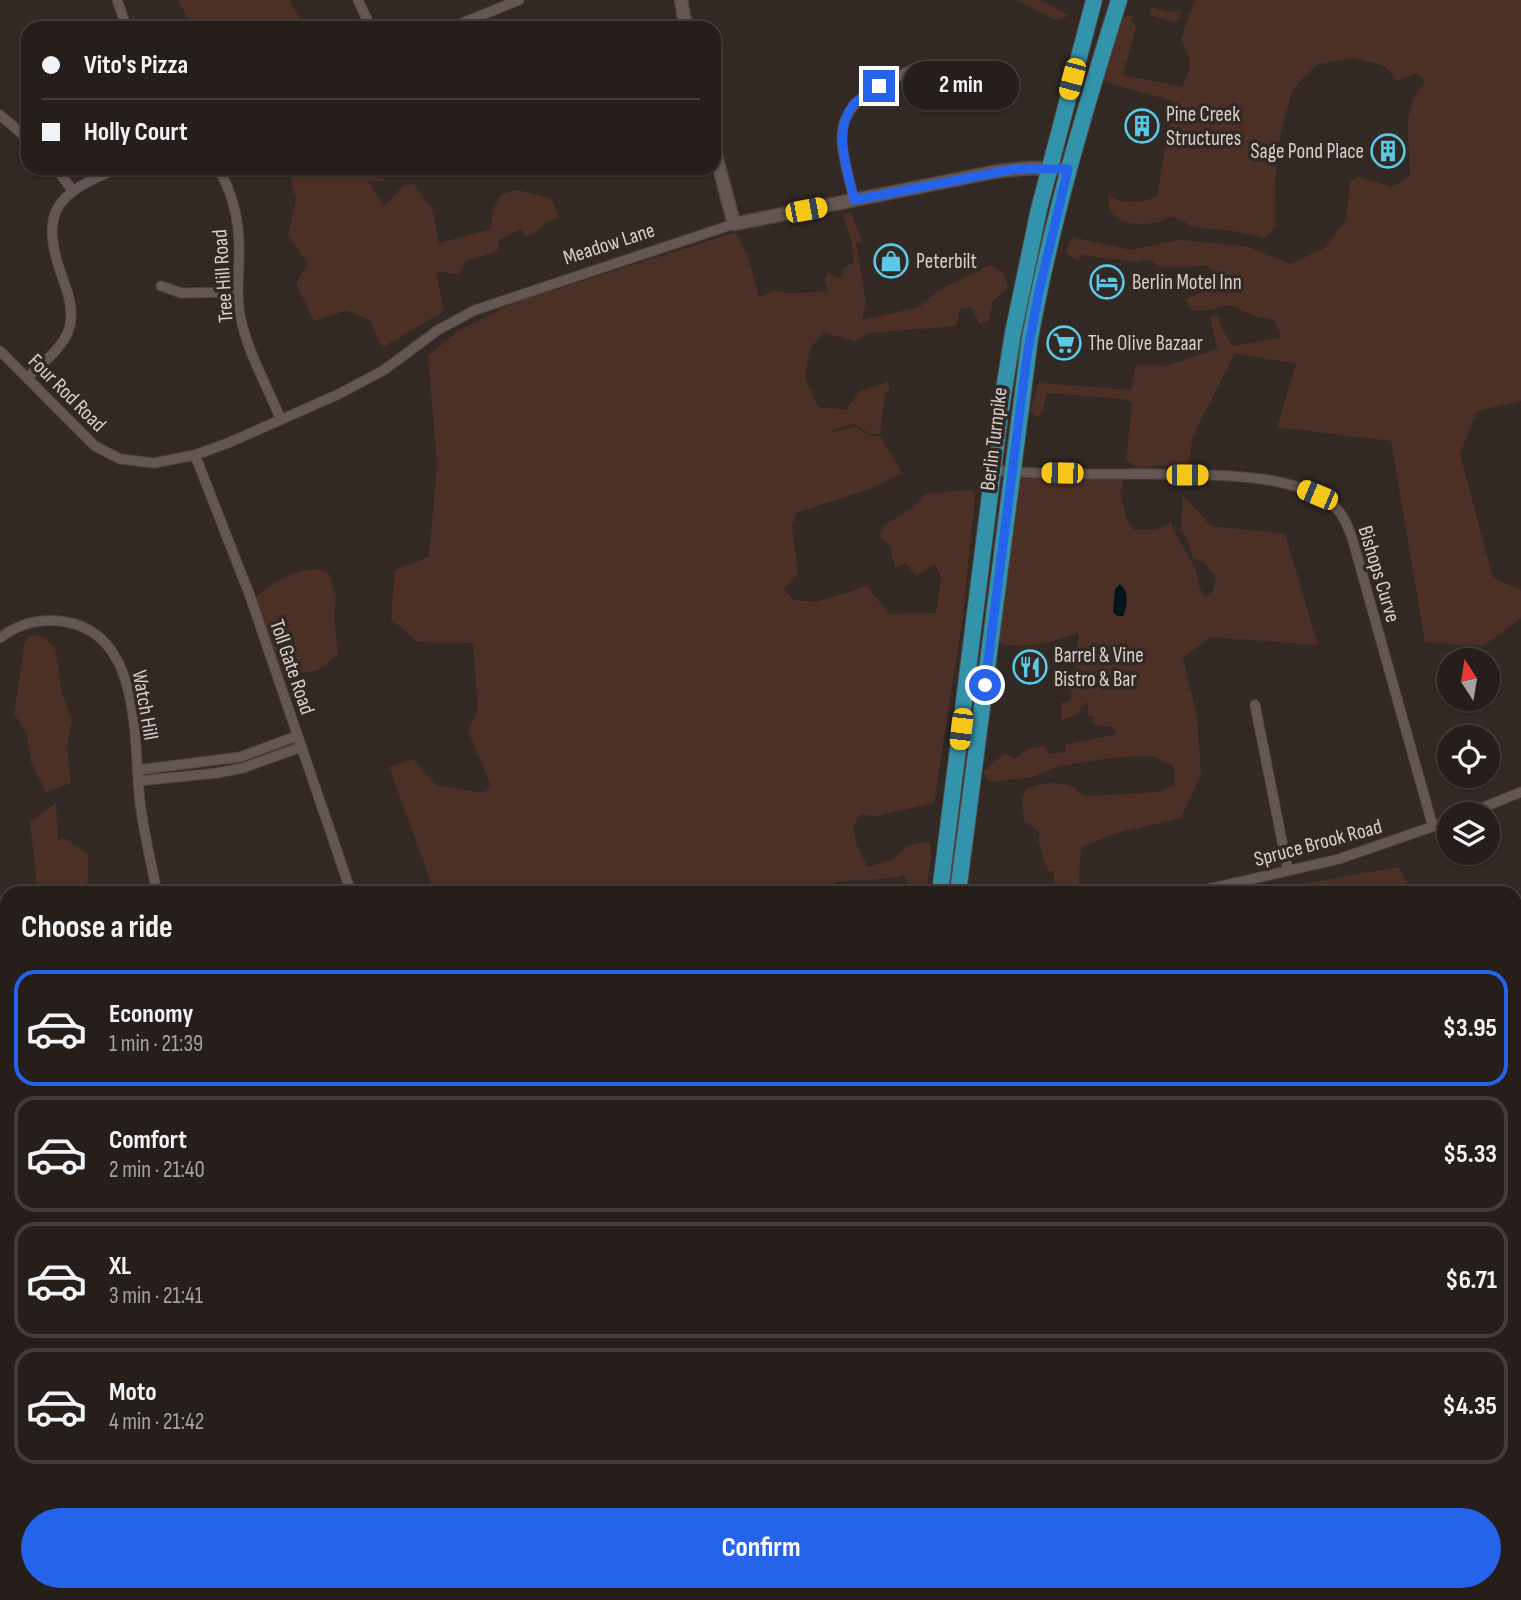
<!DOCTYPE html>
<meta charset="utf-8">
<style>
:root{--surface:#261e1b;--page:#322b28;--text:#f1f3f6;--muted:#a4a2a3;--line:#423c3a;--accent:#2563eb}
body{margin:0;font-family:"Sofia Sans Condensed",sans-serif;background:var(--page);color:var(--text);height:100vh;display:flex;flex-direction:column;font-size:26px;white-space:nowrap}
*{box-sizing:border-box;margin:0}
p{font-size:23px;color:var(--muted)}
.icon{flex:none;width:38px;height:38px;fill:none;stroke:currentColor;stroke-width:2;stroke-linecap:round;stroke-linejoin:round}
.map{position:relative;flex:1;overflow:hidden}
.details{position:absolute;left:0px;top:886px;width:1522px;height:716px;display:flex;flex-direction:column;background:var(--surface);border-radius:21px 21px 0 0;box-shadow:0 2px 5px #0004,0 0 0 2px var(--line)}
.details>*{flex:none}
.banner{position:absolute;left:21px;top:21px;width:700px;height:154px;border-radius:21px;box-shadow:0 2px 5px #0004,0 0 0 2px var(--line);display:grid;align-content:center;height:154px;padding:0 21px;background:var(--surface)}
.needle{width:46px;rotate:348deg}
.controls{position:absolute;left:1437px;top:648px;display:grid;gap:14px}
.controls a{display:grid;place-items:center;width:63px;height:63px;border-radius:50%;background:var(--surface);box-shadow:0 2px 5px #0004,0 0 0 2px var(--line);font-size:35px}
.end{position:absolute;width:32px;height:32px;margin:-16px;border:9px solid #2563eb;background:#fff;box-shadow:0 0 0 4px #fff}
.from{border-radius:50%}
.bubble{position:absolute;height:49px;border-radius:24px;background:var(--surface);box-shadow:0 2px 5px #0004,0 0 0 2px var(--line);font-size:23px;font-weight:700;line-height:49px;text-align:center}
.car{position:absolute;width:21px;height:42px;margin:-21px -10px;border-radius:9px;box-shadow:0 0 5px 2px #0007;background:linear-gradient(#f5c518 24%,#345 0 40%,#f5c518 0 76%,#345 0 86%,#f5c518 0)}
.banner b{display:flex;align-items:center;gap:24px;height:66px;font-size:26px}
.banner b+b{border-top:2px solid var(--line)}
.banner i{width:18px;height:18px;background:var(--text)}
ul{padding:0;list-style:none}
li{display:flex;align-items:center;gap:21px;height:116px;margin:0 14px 10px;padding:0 7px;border:4px solid var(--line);border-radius:21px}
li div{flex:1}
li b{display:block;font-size:26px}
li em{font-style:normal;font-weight:700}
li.current{border-color:var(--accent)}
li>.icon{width:63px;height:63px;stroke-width:1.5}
h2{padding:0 21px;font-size:32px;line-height:84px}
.cta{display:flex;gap:14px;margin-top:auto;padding:14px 21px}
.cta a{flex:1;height:80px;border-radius:42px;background:var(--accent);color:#fff;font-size:28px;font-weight:700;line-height:80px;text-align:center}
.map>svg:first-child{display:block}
.green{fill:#4c3025}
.water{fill:#02151b}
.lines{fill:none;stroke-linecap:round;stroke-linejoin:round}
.street-casing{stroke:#4f4643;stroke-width:11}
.secondary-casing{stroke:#4f4643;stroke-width:15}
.highway-casing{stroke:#4f4643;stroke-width:18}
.street{stroke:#645753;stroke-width:9}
.secondary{stroke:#645753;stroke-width:12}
.highway{stroke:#3393ab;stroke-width:16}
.route{stroke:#2563eb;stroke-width:9}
.labels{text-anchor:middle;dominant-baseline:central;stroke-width:7;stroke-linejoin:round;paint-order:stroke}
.poi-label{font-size:21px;fill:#d7d0cd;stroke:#322824;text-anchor:start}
.street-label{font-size:21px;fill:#d7d0cd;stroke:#322824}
</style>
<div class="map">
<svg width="1521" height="1600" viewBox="0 0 1521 1600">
<rect width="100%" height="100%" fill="#322824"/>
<path class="green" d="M178,0H289L305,28H193Z
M1016,0H1041L1069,16L1055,20Z
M1195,0H1521V401L1477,411L1460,454L1493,578L1521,590V618L1483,646L1425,642L1391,441L1277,427L1296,364L1235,353L1193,436L1187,471L1174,470L1162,465L1140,469L1126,460L1132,403L1126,399L1047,393L1042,413L1037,417L1030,411L1039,383L1131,390L1136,365L1166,366L1217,349L1210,317L1217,314L1222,329L1233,346L1281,338L1275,320L1255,316L1231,305L1202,311L1191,310L1186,300L1206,289L1217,276L1207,266L1159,267L1150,259L1136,262L1080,255L1079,261L1065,253L1072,237L1131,250L1178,240L1249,247L1291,264L1326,247L1346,220L1350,182L1358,177L1393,187L1410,176C1411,135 1398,118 1425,81L1417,73L1397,81L1385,66L1353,58L1318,64L1301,80L1291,94L1276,153L1275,227L1265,238C1252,235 1240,232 1227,230C1216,228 1204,229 1194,227C1187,225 1181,219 1174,217C1167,216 1165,220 1159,222C1137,227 1102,224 1109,194C1120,206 1143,202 1157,197L1173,101L1111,84L1103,79L1122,17L1135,15L1131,21L1136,27L1123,75L1182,87L1190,68V60L1181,38Z
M1151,7L1169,12L1182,10L1177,23L1149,15Z
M288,168H378L385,181L368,182L384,206L404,185L414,184L432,209L439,243L491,229L493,210L501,194L518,190L552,199L559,218C540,222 541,232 525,237L522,229L498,240L499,251L466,261L459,275L436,271L444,311L382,348L371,321L347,310L314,321L296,283L308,264L288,235L296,199Z
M851,212L862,242L856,243L866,302L862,320L919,307L940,289L991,265L1004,274L1008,288L993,301L989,321L980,324L971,307L960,308L956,326L869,333L855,341L824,333L810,348L805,378L818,407L846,410L860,391L888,382L890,390L885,393L880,434H870L853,423L827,433L855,427L871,436H880L902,473L873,488L796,513L792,527L798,573L784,589L793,600L817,602L867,586L889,614L936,613L941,577L935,564L916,576L905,563L895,568L890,546L879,536L885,525L912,508L926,494L972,490L975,499L963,615L934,803L877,816L861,814L853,826L857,847L868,867L893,859L907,846L930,841L931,857L926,892H908L909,887L904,875C882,881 858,879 835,882L837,892L434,891L389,767L413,759L436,785L482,793L491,785L468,731L478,710L473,643L418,642L391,619L395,570L429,557L437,464L428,356L458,331L513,303L736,232L748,257L759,297L775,291L789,293L828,292L825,281L828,272L837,278L842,277L843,268L854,262L852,243L843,215Z
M1019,478L1121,479L1123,485L1120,491L1126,517L1132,528L1137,530H1153L1162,528L1171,521C1175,538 1187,550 1194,566C1200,578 1196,585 1205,597C1215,594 1215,585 1215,577L1204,562L1193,558L1187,539L1181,530L1183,495L1211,526L1285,534L1318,645L1210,637L1183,658L1197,716L1201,774L1181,818L1113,834L1081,848L1078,892H1054V871H1048L1038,841L1040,833L1024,820L1022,799L1026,789C1042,783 1071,778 1082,795L1091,796L1160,792L1175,784L1174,766L1152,756L1117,757L1059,766L1032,777L989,782L983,772L1005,753L1015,759L1027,749L1045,746L1048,754L1066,752L1065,745L1117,734L1113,727L1093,725V716H1088V702L1080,708L1079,713L1062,720L1061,703L1070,701L1079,633C1055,641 1028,649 1003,644L996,637Z
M319,569L329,574L336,596L334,617L338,654L317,671L283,675L256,597C278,580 292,570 319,569Z
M29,635L43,637L55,648L62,693L72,720L67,748L71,783L46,792L31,762L26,732L14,714L24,646Z
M56,803L58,840L64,838L88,855V882L73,892H34L37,886L30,822Z
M1398,867L1413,892H1270L1292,886Z
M1521,1320V1600H1325L1332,1594H1516V1335Z"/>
<path class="water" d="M1120,584C1129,592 1128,605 1123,616H1117L1113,612L1115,589Z"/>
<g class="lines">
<defs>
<path id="street" d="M117,0L127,28
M358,0L371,28
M450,28L519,0
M0,115L28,139
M56,168L72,190
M218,168C234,195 240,225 239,256C239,276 236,295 240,315C247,351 267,386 281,420
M854,200C850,181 843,160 842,141C839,98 888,82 919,66
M161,286L181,293L237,292
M0,351L95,446L120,459L154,463L195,455L228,443L339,394L384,370L438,330L475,310L734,224
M27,378C40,365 59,351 67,334C75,317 70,298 64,282C38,212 54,194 119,168
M195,455L250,596L351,892
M993,470C1046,475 1100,474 1154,474C1204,475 1286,472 1328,501C1342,510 1348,526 1353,541L1433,827
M0,638C18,624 37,619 60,621C144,630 133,742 140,803C144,833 151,863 157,892
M1255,705L1288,871
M137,770L240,757L297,736
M138,781L217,773L243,768L301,747
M1467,814L1521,792
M1195,892L1339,859L1449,821
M0,1015L7,1019
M557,1594L558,1600
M861,1594L911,1600
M954,1600L995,1594"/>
<path id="secondary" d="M681,0L686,28
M714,148L734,224L999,171L1030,168L1068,169
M618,1600L623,1594"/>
<path id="highway" d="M940,892L1000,415L1013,333L1039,209L1094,0
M958,892L1030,338C1051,223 1084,112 1119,0
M820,1600L821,1594
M839,1600L840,1594"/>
</defs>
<use href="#street" class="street-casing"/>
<use href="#secondary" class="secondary-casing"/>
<use href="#highway" class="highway-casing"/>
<use href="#street" class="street"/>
<use href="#secondary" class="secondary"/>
<use href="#highway" class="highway"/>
</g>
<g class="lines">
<path class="route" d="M879,86C871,92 859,98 853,105C832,132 848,170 854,200L1014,169H1068L1038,296L1027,356L985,685"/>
</g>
<defs>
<symbol id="building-ring" viewBox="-11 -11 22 22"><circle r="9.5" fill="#322824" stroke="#5ac8e6" stroke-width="1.5"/><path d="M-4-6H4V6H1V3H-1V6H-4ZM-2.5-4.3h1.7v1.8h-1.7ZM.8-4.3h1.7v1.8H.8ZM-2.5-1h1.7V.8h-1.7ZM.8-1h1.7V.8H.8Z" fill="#5ac8e6"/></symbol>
<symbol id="shop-ring" viewBox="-11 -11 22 22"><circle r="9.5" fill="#322824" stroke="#5ac8e6" stroke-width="1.5"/><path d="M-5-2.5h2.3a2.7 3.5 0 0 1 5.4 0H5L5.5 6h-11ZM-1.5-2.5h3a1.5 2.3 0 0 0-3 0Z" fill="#5ac8e6"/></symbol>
<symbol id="hotel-ring" viewBox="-11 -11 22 22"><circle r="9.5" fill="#322824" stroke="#5ac8e6" stroke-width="1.5"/><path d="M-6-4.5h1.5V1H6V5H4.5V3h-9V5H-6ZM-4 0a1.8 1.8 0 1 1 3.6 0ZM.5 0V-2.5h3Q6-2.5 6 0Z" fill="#5ac8e6"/></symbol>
<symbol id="supermarket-ring" viewBox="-11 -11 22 22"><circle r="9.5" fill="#322824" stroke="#5ac8e6" stroke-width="1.5"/><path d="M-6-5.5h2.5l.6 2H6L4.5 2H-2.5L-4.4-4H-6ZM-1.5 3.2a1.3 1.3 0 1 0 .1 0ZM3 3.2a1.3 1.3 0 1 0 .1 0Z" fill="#5ac8e6"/></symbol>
<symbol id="restaurant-ring" viewBox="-11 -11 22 22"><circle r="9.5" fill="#322824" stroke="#5ac8e6" stroke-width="1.5"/><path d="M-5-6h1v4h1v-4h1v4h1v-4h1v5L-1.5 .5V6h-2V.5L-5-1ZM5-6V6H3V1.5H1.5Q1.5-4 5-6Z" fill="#5ac8e6"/></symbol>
</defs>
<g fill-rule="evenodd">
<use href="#building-ring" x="1123" y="107" width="38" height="38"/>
<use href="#building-ring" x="1369" y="132" width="38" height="38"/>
<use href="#shop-ring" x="872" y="242" width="38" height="38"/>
<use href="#hotel-ring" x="1088" y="263" width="38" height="38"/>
<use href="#supermarket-ring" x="1045" y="324" width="38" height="38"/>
<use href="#restaurant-ring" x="1011" y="648" width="38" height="38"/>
</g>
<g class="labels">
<g class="poi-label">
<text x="1166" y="114">Pine Creek<tspan x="1166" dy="24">Structures</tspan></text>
<text x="1364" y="151" text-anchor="end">Sage Pond Place</text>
<text x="916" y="261">Peterbilt</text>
<text x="1132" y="282">Berlin Motel Inn</text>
<text x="1088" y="343">The Olive Bazaar</text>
<text x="1054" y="655">Barrel &amp; Vine<tspan x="1054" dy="24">Bistro &amp; Bar</tspan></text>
</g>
<g class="street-label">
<text transform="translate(609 244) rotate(-18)">Meadow Lane</text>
<text transform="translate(223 276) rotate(-94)">Tree Hill Road</text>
<text transform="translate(67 393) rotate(45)">Four Rod Road</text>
<text transform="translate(994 439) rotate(-83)">Berlin Turnpike</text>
<text transform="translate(1379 574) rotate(73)">Bishops Curve</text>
<text transform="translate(292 667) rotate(71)">Toll Gate Road</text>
<text transform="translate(145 705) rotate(80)">Watch Hill</text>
<text transform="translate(1318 843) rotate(-15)">Spruce Brook Road</text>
</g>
</g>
</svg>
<div class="controls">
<a><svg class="needle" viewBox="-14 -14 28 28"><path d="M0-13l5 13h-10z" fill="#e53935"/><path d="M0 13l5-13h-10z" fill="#a4a2a3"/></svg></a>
<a><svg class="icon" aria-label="locate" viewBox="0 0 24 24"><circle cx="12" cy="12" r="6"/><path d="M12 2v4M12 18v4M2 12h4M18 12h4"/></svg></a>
<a><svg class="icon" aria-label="layers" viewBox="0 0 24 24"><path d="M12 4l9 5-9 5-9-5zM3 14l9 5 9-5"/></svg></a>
</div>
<i class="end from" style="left:985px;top:685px"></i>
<i class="end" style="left:879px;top:86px"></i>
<div class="bubble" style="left:903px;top:61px;width:116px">2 min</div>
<i class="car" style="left:1072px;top:79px;rotate:195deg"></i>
<i class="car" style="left:806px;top:210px;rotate:79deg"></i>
<i class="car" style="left:1062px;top:473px;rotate:271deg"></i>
<i class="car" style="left:1187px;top:475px;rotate:90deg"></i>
<i class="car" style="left:1317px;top:495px;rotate:293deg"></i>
<i class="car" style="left:961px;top:729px;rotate:187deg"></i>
<div class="banner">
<b><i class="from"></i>Vito's Pizza</b>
<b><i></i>Holly Court</b>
</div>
<section class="details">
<h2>Choose a ride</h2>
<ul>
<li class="current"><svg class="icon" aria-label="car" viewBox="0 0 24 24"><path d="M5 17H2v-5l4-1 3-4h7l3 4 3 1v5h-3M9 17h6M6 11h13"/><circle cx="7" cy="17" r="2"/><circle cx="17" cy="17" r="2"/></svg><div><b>Economy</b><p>1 min · 21:39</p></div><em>$3.95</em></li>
<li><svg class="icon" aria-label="car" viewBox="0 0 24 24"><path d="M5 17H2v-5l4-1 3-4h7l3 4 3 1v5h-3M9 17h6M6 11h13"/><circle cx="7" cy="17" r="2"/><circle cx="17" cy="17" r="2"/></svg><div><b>Comfort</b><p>2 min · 21:40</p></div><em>$5.33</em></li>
<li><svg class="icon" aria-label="car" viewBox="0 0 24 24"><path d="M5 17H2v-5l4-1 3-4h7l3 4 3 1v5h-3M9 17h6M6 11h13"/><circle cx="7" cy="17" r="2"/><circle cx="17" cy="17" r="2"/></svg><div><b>XL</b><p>3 min · 21:41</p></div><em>$6.71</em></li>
<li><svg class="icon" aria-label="car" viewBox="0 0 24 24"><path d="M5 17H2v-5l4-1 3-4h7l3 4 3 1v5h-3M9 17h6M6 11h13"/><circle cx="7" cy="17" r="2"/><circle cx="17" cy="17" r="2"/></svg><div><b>Moto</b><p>4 min · 21:42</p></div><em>$4.35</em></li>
</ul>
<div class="cta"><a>Confirm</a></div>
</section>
</div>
